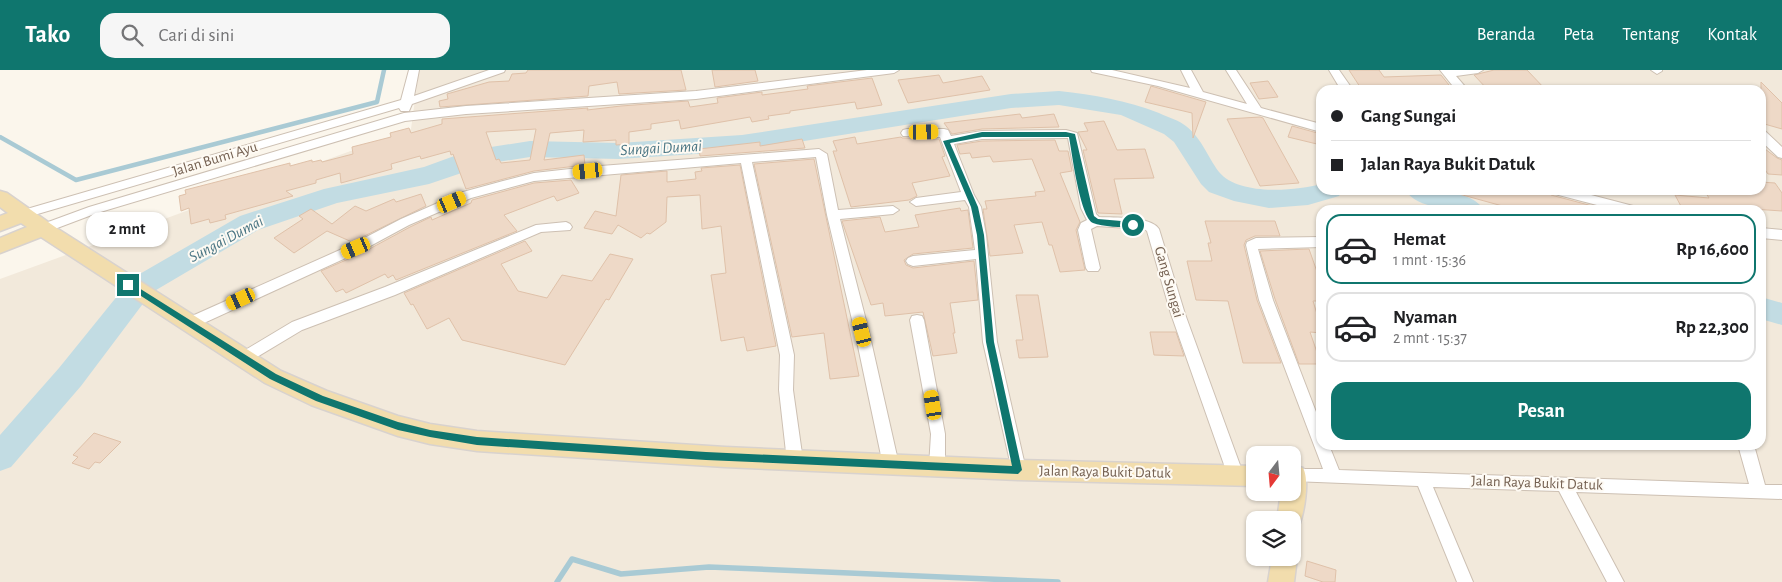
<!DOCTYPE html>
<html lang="id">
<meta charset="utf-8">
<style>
:root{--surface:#fff;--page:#f6f6f6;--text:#202124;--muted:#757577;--line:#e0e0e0;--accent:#0f766e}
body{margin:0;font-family:"Alegreya Sans",sans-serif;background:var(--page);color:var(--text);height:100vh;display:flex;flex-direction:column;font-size:19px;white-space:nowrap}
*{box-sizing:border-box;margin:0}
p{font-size:16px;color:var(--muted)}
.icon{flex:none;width:28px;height:28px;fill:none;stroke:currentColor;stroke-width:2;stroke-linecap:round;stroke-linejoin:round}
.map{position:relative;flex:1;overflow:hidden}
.side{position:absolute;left:1316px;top:135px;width:450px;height:245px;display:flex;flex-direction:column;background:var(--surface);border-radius:15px;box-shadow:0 1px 4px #0004}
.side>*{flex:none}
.banner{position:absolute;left:1316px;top:15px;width:450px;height:110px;border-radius:15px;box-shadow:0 1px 4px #0004;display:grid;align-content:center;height:110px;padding:0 15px;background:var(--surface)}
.needle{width:32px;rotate:196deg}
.fabs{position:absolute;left:1246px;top:376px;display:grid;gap:10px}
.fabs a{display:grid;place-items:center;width:55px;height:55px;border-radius:10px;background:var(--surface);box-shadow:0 1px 4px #0004;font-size:25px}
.end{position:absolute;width:22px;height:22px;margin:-11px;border:6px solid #0f766e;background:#fff;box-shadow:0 0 0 2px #fff}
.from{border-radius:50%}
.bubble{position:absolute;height:35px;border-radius:15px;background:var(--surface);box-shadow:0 1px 4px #0004;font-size:16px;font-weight:700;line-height:35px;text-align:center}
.car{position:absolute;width:15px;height:30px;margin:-15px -8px;border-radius:6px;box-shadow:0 0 4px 1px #0007;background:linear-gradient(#f5c518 24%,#345 0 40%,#f5c518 0 76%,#345 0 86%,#f5c518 0)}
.banner b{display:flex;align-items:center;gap:18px;height:48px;font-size:19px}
.banner b+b{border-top:1px solid var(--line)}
.banner i{width:12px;height:12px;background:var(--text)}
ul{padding:9px 0 0;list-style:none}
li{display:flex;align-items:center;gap:15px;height:70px;margin:0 10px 8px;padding:0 5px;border:2px solid var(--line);border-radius:15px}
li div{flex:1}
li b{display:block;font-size:19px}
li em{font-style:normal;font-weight:700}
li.active{border-color:var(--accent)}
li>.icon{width:45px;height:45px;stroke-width:1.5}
.cta{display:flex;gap:10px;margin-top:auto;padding:10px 15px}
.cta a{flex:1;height:58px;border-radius:15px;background:var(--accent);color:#fff;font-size:20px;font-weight:700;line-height:58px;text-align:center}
header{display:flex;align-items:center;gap:30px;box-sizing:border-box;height:70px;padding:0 25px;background:var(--accent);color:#fff}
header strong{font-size:24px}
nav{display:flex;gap:28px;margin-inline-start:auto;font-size:18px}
.search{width:350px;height:45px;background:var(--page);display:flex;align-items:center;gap:12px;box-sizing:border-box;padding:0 18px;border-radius:15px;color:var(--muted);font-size:19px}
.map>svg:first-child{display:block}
.residential{fill:#f2e9db;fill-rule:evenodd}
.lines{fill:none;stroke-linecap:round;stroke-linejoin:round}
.stream-far1{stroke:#a9cad4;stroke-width:4.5}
.stream{stroke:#a9cad4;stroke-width:5.5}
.river{fill:#c2dce3;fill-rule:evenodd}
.building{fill:#eed9c7;stroke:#dfc1a9;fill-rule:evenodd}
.street-casing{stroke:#cdc0b3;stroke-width:2}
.primary-casing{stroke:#d8d2ce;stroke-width:3}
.street{fill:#fff;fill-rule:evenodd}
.primary{fill:#f2ddad;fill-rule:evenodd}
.route{fill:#0f766e}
.labels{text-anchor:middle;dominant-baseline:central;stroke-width:4;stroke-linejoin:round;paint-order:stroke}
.street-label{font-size:15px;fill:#746051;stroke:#fefaf3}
.water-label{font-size:16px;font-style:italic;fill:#4c7785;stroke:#fefaf3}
</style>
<header>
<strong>Tako</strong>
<div class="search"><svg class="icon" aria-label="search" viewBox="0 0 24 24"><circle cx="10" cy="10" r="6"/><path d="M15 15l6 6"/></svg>Cari di sini</div>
<nav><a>Beranda</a><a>Peta</a><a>Tentang</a><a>Kontak</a></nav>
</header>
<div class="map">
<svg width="1782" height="512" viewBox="0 0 1782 512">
<rect width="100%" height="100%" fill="#fbf6ec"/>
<path class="residential" d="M419,0H1782V512H0V209L411,59ZM1321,20H1761V120H1321ZM1321,140H1761V375H1321ZM1255,385H1292V422H1255ZM1255,450H1292V488H1255Z"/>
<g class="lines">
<path class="stream-far1" d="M0,67L76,110L377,32L384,0"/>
<path class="stream" d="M557,512L572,489L621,504L709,497L1058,512"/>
<path class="river" d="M1059,21C1094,25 1126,30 1159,43C1167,47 1176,49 1183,54C1201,66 1207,86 1219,102C1239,126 1295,121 1321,114V120H1343L1339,126L1308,135L1269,138L1234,131L1209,122L1201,114L1174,72L1164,64L1121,45L1059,35L1011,38L742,81L619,89L530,87L491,93L429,114L337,133L258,160L151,223L81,316L11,397L0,401V365L59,298L131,209L240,146L324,119L424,97L457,85L491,77L530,71L619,73L742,65L1011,24Z
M1405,120C1427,120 1472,119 1484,140C1462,140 1418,141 1405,120Z
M1761,227L1782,233V255L1761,249Z"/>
</g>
<path class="building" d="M528,0H681L686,20L619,24L617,12L589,16L588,26L440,37L439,31L448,29L447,24L489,12L509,11L512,4L526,3Z
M712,0H755L758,11L715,17Z
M1349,0H1379L1384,7L1441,5L1453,20H1362Z
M1494,0H1527L1546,20H1488L1474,5Z
M939,5L943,13L982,6L990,20L908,33L898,10Z
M872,8L882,35L857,39L855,32L790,41V43L768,46L769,49L752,52L750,47L681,59L679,50L651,54V59L629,62V74L616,75V70L583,72L584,60L550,63L544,90L584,85L585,95L534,101L466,119L453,84L451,85L450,81L421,89L420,86L391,94L392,99L341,113L340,103L316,110V113L286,121L293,126L225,145L226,149L210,153L209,149L191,154L189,138L181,141L179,126L186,124L185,120L290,93V96L312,90V92L321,90L322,92L353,84L352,77L391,67L390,63L409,58L411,63L442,54V49L588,38L587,40L621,36L688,31L690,37L718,33L717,28L762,22V25L808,19L807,16ZM536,59L530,90L501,93L499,89L496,90L486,62Z
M1268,11L1278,27L1259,29L1250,13Z
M1761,12L1782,33V59L1761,53Z
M1151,16L1206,32L1193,68L1192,43L1145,32Z
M1020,44L1022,48L1054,44L1059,57L982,59L952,64L944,53Z
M1260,47L1263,48L1299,113L1260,116L1227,49Z
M1104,51L1117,80L1145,79L1154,108L1114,109L1122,144L1098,143L1083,80H1087L1078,62L1088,61L1084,53Z
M1292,56L1321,64V75L1288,67Z
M855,67L857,74L901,67L902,68L939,69L945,86L942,87L950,106L912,113L917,126L909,130L851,137L833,81H837L833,71Z
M802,69L805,78L700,86L699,79L760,72V76Z
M1055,70L1059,81H1068L1072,101L1060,103L1080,152L1076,160L1085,200L1060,202L1052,175H1049L1042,152L1014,155L1023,183L990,186L983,139H987L985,131L1036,126L1035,122L1045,121L1032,89L993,92L990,86L972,88L970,83L960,84L957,75L982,71Z
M1761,76L1777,88L1782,90V105L1768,104L1761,94Z
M814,89L859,306L830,309L824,263L792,267L754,94Z
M740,95L776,276L747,281L744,267L721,271L711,205L726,203L721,156L702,159L700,125L667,127L666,152L650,164L647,163L641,168L618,155L612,164L584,158L595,141L616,146L621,105L667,101V112L696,109L695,102L702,101L701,98Z
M571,110L579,123L557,131L554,126L504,145L517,161L396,210L393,205L388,208L385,204L346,223L343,219L336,222L321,201L362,183L410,157L431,147L432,150L471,133L472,130L534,113Z
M1761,112L1775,113L1782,123V141L1738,138L1737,140H1683L1675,125L1709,128L1704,120H1761Z
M1460,120H1547L1551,125L1600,138V140H1540L1523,136L1522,140H1517L1459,124Z
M421,124L426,136L352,172L327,161L294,183L274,168L303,149L299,146L311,139L332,154L355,136L366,141L394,129L396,132Z
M960,138L961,141L968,140L973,178L913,184L904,190L906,195L913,198L974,191L978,230L950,233L955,263H953L957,283L933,286L923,242L885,246L883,233L871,235L842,151L880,147L885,162L919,157L915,145Z
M1205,151H1275L1280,166H1255L1246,170L1244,175L1257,230L1281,293H1243L1228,231L1196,230L1187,191H1212L1208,173H1211Z
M525,171L532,181L501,194L518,221L547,228L562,205L592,211L610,184L633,189L609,230L606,229L565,295L462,270L449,248L427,259L413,234L411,235L404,223Z
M1309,179L1321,213V231H1313L1321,257V263L1310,262L1321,294H1299L1275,229L1260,181Z
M1016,225H1038L1048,287L1019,288L1016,270H1023Z
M1150,262H1176L1184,286L1154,285Z
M94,363L121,372L100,393L95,392L89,399L72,393L78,387L73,385Z
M1307,491L1336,500L1335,512H1323L1305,506Z"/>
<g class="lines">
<defs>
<path id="street" d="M409,0H419L414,26L489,0H505L504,2L412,34L409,41H401L399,38L24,148L18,144L20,141L401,30Z
M867,0H899L894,3L696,29L466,44L405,51L97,143L44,163L40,161L38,158L40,155L89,137L404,43L466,36L696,21Z
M1091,0H1112L1190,18L1181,0H1191L1203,22L1247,34L1226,0H1236L1261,38L1321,54V62L1158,16L1092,2Z
M1329,0H1339L1353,20H1341Z
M1440,0H1483L1478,3L1456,6L1468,20H1456Z
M1651,0H1662V1L1657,4Z
M907,59H944L948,60L951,66L982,61L1066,60L1077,63L1096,144L1099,147C1114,148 1151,146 1159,159L1185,244L1244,406L1241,411L1236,413L1231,411L1228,406L1171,244L1147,161L1144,159L1097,156L1091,159L1100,198L1098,201H1088L1086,198L1078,160L1081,153L1087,150L1081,138L1068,68H1066L982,69L954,74L974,125L981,137L986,165L997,272L1026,400L1023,405L1018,407L1013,405L983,272L976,189L913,196L908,194L906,191L908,188L913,186L975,180L969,137L965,130L916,136L910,132L916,128L961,122L940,67L903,66L901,63L903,60Z
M1761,60L1765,61L1782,77V88L1778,87L1761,71Z
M819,79L827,84L838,140L893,136L899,140L893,144L840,149L869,262L899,395L896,400L891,402L886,400L883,395L855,262L827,145L816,87L752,92L794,285L793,320L803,391L800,396L795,398L790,396L787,391L779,320L780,285L741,93L534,111L471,128L409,155L361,181L193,258L188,259L183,258L181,254L183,250L351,175L401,149L463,122L503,111L534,103L588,97Z
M1549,120H1572L1637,137L1639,140H1616L1551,123Z
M566,152L570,154L572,157L570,160L541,162L395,225L302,260L247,293L242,295L237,293L235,289L237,285L292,252L385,217L536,155Z
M1761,158L1782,160V170L1761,168Z
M1321,167V177L1258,179L1273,230L1321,355V375H1329L1339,400L1749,414L1738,375H1754L1765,415H1782V429L1576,422L1624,512H1607L1559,421L1433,417L1473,512H1457L1418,416L1292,411V399H1323L1259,230L1246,175L1247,172L1256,168Z
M917,245L922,246L924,250L945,364V397L942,402L937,404L932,402L929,397L931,364L910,250L912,246Z"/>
<path id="primary" d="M0,121L7,123L58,159L281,301L327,321L398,346L430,354L477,361L725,377L1018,390L1255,396V416L1018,410L725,397L477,381L430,374L398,366L311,335L265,313L41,167L0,183V168L27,157L21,153L0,161V146L8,143L0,137Z
M1292,395L1303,398C1310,410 1304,445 1298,458L1292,460V450H1277L1281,422H1292Z
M1292,480L1297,488L1294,512H1268L1272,488H1292Z"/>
</defs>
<use href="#street" class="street-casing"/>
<use href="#primary" class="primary-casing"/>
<use href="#street" class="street"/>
<use href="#primary" class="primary"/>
</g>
<path class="route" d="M982,62H1066L1075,64L1094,146L1098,149L1133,152L1136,155L1133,158C1123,157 1102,157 1093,153C1080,147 1072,83 1069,67H982L950,73L978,137L984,165L994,272L1022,400L1018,404L706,390L477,375L430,367L398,360L316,331L270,309L124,215L126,213H131L276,304L323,326L398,352L430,360L477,367L706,382L1012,396L986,272L977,165L971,137L943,71Z"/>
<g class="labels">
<g class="street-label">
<text transform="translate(215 89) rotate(-17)">Jalan Bumi Ayu</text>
<text transform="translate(1169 212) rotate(74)">Gang Sungai</text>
<text transform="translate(1105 402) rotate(1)">Jalan Raya Bukit Datuk</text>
<text transform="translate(1537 413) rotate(2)">Jalan Raya Bukit Datuk</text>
</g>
<g class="water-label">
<text transform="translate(661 78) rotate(-3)">Sungai Dumai</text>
<text transform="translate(226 169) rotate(-28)">Sungai Dumai</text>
</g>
</g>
</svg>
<div class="fabs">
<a><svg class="needle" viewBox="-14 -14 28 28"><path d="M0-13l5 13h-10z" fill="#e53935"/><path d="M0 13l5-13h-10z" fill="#757577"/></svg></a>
<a><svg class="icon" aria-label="layers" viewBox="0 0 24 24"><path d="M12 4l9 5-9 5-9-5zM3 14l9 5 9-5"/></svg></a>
</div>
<i class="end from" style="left:1133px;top:155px"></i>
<i class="end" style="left:128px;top:215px"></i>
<div class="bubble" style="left:86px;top:142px;width:82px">2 mnt</div>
<i class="car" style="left:924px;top:62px;rotate:89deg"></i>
<i class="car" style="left:588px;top:101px;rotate:264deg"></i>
<i class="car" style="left:452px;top:132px;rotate:67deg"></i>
<i class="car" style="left:356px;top:178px;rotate:247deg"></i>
<i class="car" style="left:241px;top:229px;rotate:245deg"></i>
<i class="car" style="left:862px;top:262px;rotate:346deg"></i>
<i class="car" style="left:933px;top:335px;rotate:351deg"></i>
<div class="banner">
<b><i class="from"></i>Gang Sungai</b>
<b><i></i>Jalan Raya Bukit Datuk</b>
</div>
<section class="side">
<ul>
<li class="active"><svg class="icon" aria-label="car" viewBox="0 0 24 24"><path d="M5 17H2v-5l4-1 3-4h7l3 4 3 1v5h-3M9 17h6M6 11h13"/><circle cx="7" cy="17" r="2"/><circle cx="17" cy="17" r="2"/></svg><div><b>Hemat</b><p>1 mnt · 15:36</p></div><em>Rp 16,600</em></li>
<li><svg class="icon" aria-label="car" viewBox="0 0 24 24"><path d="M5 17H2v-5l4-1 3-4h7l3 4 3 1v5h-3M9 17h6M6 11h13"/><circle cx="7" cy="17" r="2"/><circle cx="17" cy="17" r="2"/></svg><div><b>Nyaman</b><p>2 mnt · 15:37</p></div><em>Rp 22,300</em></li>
</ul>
<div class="cta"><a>Pesan</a></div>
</section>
</div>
